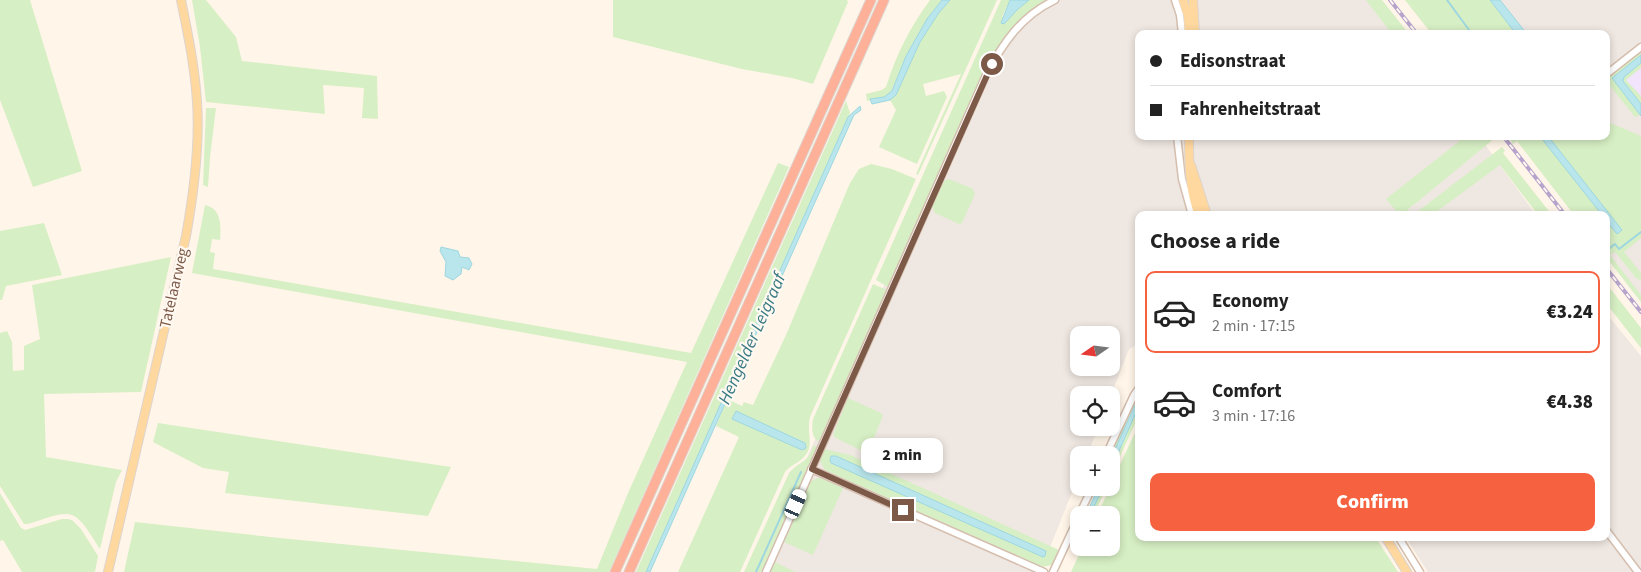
<!DOCTYPE html>
<meta charset="utf-8">
<style>
:root{--surface:#fff;--page:#f2f2f2;--text:#222;--muted:#767676;--line:#e0e0e0;--accent:#f66240}
body{margin:0;font-family:"Source Sans 3",sans-serif;background:var(--page);color:var(--text);height:100vh;display:flex;flex-direction:column;font-size:19px;white-space:nowrap}
*{box-sizing:border-box;margin:0}
p{font-size:16px;color:var(--muted)}
.icon{flex:none;width:28px;height:28px;fill:none;stroke:currentColor;stroke-width:2;stroke-linecap:round;stroke-linejoin:round}
.map{position:relative;flex:1;overflow:hidden}
.sheet{position:absolute;left:1135px;top:211px;width:475px;height:330px;display:flex;flex-direction:column;background:var(--surface);border-radius:10px;box-shadow:0 2px 8px #0003}
.sheet>*{flex:none}
.hud{position:absolute;left:1135px;top:30px;width:475px;height:110px;border-radius:10px;box-shadow:0 2px 8px #0003;display:grid;align-content:center;height:110px;padding:0 15px;background:var(--surface)}
.needle{width:32px;rotate:256deg}
.buttons{position:absolute;left:1070px;top:326px;display:grid;gap:10px}
.buttons a{display:grid;place-items:center;width:50px;height:50px;border-radius:10px;background:var(--surface);box-shadow:0 2px 8px #0003;font-size:25px}
.end{position:absolute;width:22px;height:22px;margin:-11px;border:6px solid #7d5948;background:#fff;box-shadow:0 0 0 2px #fff}
.from{border-radius:50%}
.bubble{position:absolute;height:35px;border-radius:10px;background:var(--surface);box-shadow:0 2px 8px #0003;font-size:16px;font-weight:800;line-height:35px;text-align:center}
.car{position:absolute;width:15px;height:30px;margin:-15px -8px;border-radius:6px;box-shadow:0 0 4px 1px #0007;background:linear-gradient(#fff 24%,#345 0 40%,#fff 0 76%,#345 0 86%,#fff 0)}
.hud b{display:flex;align-items:center;gap:18px;height:48px;font-size:19px}
.hud b+b{border-top:1px solid var(--line)}
.hud i{width:12px;height:12px;background:var(--text)}
ul{padding:0;list-style:none}
li{display:flex;align-items:center;gap:15px;height:82px;margin:0 10px 8px;padding:0 5px;border:2px solid transparent;border-radius:10px}
li div{flex:1}
li b{display:block;font-size:19px}
li em{font-style:normal;font-weight:800}
li.selected{border-color:var(--accent)}
li>.icon{width:45px;height:45px;stroke-width:1.5}
h2{padding:0 15px;font-size:22px;line-height:60px}
.action{display:flex;gap:10px;margin-top:auto;padding:10px 15px}
.action a{flex:1;height:58px;border-radius:10px;background:var(--accent);color:#fff;font-size:20px;font-weight:800;line-height:58px;text-align:center}
.map>svg:first-child{display:block}
.industrial{fill:#efe7e1;fill-rule:evenodd}
.education{fill:#f2e4fc}
.green{fill:#d7efc4;fill-rule:evenodd}
.water{fill:#b9e6ec;stroke:#9ed7df}
.lines{fill:none;stroke-linecap:round;stroke-linejoin:round}
.stream{stroke:#9ed7df;stroke-width:2}
.minor-casing{stroke:#d5beae;stroke-width:9}
.major-casing{stroke:#ddd4cf;stroke-width:10}
.highway-casing{stroke:#ddd4cf;stroke-width:11}
.minor{stroke:#fff;stroke-width:6}
.major{stroke:#ffd89f;stroke-width:8}
.highway{stroke:#ffb099;stroke-width:9}
.rail-casing{stroke:#b7a3cb;stroke-width:4}
.rail{stroke:#fff9f1;stroke-width:2;stroke-dasharray:5.5;stroke-linecap:butt}
.route{stroke:#7d5948;stroke-width:6}
.labels{text-anchor:middle;dominant-baseline:central;stroke-width:4.5;stroke-linejoin:round;paint-order:stroke}
.street-label{font-size:16px;fill:#7d5948;stroke:#fff9f1}
.water-label{font-size:18px;font-style:italic;fill:#397a84;stroke:#fff9f1}
</style>
<div class="map">
<svg width="1641" height="572" viewBox="0 0 1641 572">
<rect width="100%" height="100%" fill="#fff5e8"/>
<path class="industrial" d="M1040,0H1367L1395,34H1139V136H1479L1536,215H1139V344L1129,349L1111,395H1079V428H1098L1087,455H1079V475L1040,572H756L974,84L1005,19ZM1079,335H1111V368H1079Z
M1405,0H1641V302L1606,257V215H1574L1606,136V34H1432Z
M1606,313L1641,356V572H1428L1406,538H1606Z"/>
<path class="education" d="M1641,61V111L1618,81Z"/>
<path class="green" d="M0,0H30L82,171L33,187L0,100Z
M192,0H206L236,37L242,61L377,76L378,119L362,118L364,88L323,85L325,114L206,102L200,47Z
M613,0H847L848,2L813,84L792,78L742,69L613,37Z
M930,0H942L927,19L906,56L892,91L884,97L867,101L866,94L882,90L886,87C896,55 910,27 930,0Z
M950,0H997L918,175L916,174L961,74L923,84L926,96L944,91L947,97L917,164L879,147L896,110L890,100L896,95L920,42L938,14Z
M1001,0H1010L1002,17L1012,15L1029,0H1048C1025,14 1008,31 994,54L888,287L876,280Z
M1366,0H1382L1409,34H1392Z
M1405,0H1490L1516,34H1432Z
M1641,51V55L1612,78L1640,115L1635,117L1606,81V77Z
M1641,63V68L1626,80L1641,96V104L1623,81V77Z
M846,101L850,113L646,572H636Z
M206,108H216L210,157L208,187L203,185Z
M1606,121L1641,136V238L1624,252L1641,273V280L1637,279L1615,252L1610,255L1641,295V302L1606,257V215H1574L1517,141L1513,144L1509,138L1512,136H1606Z
M1466,136H1493L1495,138L1416,203L1409,208L1406,215H1397V212L1386,199Z
M1502,147L1505,151L1503,153L1552,215H1538L1500,165L1432,215H1413Z
M778,163L789,167L609,572H124L135,522L280,538L597,569L628,493L687,362L192,273L205,205C222,209 221,226 220,240L212,239L210,252L215,253L213,269L691,353Z
M871,164L892,169L916,179L810,417C806,431 815,446 804,457C799,463 790,465 785,472L740,572H678L739,437L716,426L727,399L742,406L744,402L753,405L786,335L850,183L859,169Z
M949,179L973,189L975,194L962,223L959,224L935,213L932,207L944,181Z
M44,223L62,275L6,286L2,300H0V231Z
M171,257L141,392L44,394L46,457L122,470L116,482L100,549C73,506 74,509 28,524H24L0,486V333L7,331L12,342L13,371L24,370V346L40,339L32,285Z
M1606,283L1641,328V348L1606,303Z
M873,284L887,290L821,439L817,441C811,435 812,426 813,419Z
M848,398L881,413L883,416L869,449L862,451L836,438L833,435Z
M1137,401H1139V415L1111,476V469L1138,407L1134,408L1111,458V455H1110L1133,403Z
M158,423L191,428L451,467L428,516L225,493L229,472L203,468L153,442Z
M1139,424V538H1376L1398,572H1071L1082,548H1111V515H1097L1110,488H1111V484Z
M813,446H816L817,448L762,572H744L789,473C799,461 808,464 813,446Z
M824,449L850,455L1057,549L1059,552L1052,565L1042,567L825,470L820,461ZM836,456L1044,557L831,463L830,462Z
M817,478H821L843,488L813,555L784,542L810,482Z
M1103,488H1106L1094,515H1090Z
M0,493L21,528L25,530L62,519H68L72,520L81,529L98,556L95,572H22L3,540L0,541Z
M775,562L795,572H771Z"/>
<path class="water" d="M942,0H950L938,14L920,42L896,95L890,100L872,104L870,99L884,97L892,91L906,56L927,19Z
M1010,0H1029L1017,10L1004,24L1001,23Z
M1490,0H1500L1527,34H1516Z
M1641,55V63L1624,77L1623,81L1641,104V116L1612,78Z
M860,106L861,110L854,115L849,126L650,572H646L848,117Z
M1546,136H1548L1622,230L1617,234L1606,221V215H1602L1542,139Z
M441,247L458,251L460,257L469,258L472,264L469,270L462,267L461,274L453,280L445,276L446,262L440,251Z
M1135,405L1138,408L1111,469V458Z
M736,411L805,443L806,448L802,450L732,419Z
M831,456H836L1046,551L1045,556L1043,557L831,463L830,460Z
M1098,488H1103L1090,515H1086Z"/>
<g class="lines">
<path class="stream" d="M1447,0L1472,34
M1606,251L1615,244L1619,249L1641,232
M756,572L801,472"/>
<defs>
<path id="minor" d="M1175,0L1180,15L1182,34
M1608,73L1641,47
M1177,136L1182,179L1192,215
M1106,455L1134,395L1139,388
M811,469L1044,572
M1079,515L1092,488
M1606,530L1638,572
M1399,538L1420,572
M766,572L986,75C1003,43 1021,16 1055,0
M1053,572L1079,516"/>
<path id="major" d="M1183,0L1188,16L1189,34
M1193,0L1195,34
M1189,136C1189,163 1189,190 1199,215
M1191,165L1207,215
M1386,538L1407,572
M108,572L186,236C194,192 200,147 197,102C195,68 188,34 181,0"/>
<path id="highway" d="M615,572L871,0
M629,572L884,0"/>
</defs>
<use href="#minor" class="minor-casing"/>
<use href="#major" class="major-casing"/>
<use href="#highway" class="highway-casing"/>
<use href="#minor" class="minor"/>
<use href="#major" class="major"/>
<use href="#highway" class="highway"/>
<defs>
<path id="rail" d="M1390,0L1417,34
M1503,136L1565,215
M1606,268L1641,312"/>
</defs>
<use href="#rail" class="rail-casing"/>
<use href="#rail" class="rail"/>
</g>
<g class="lines">
<path class="route" d="M903,510L812,469L992,64"/>
</g>
<g class="labels">
<g class="street-label">
<text transform="translate(174 288) rotate(-77)">Tatelaarweg</text>
</g>
<g class="water-label">
<text transform="translate(752 339) rotate(-66)">Hengelder Leigraaf</text>
</g>
</g>
</svg>
<div class="buttons">
<a><svg class="needle" viewBox="-14 -14 28 28"><path d="M0-13l5 13h-10z" fill="#e53935"/><path d="M0 13l5-13h-10z" fill="#767676"/></svg></a>
<a><svg class="icon" aria-label="locate" viewBox="0 0 24 24"><circle cx="12" cy="12" r="6"/><path d="M12 2v4M12 18v4M2 12h4M18 12h4"/></svg></a>
<a>+</a>
<a>−</a>
</div>
<i class="end from" style="left:992px;top:64px"></i>
<i class="end" style="left:903px;top:510px"></i>
<div class="bubble" style="left:861px;top:438px;width:82px">2 min</div>
<i class="car" style="left:796px;top:504px;rotate:24deg"></i>
<div class="hud">
<b><i class="from"></i>Edisonstraat</b>
<b><i></i>Fahrenheitstraat</b>
</div>
<section class="sheet">
<h2>Choose a ride</h2>
<ul>
<li class="selected"><svg class="icon" aria-label="car" viewBox="0 0 24 24"><path d="M5 17H2v-5l4-1 3-4h7l3 4 3 1v5h-3M9 17h6M6 11h13"/><circle cx="7" cy="17" r="2"/><circle cx="17" cy="17" r="2"/></svg><div><b>Economy</b><p>2 min · 17:15</p></div><em>€3.24</em></li>
<li><svg class="icon" aria-label="car" viewBox="0 0 24 24"><path d="M5 17H2v-5l4-1 3-4h7l3 4 3 1v5h-3M9 17h6M6 11h13"/><circle cx="7" cy="17" r="2"/><circle cx="17" cy="17" r="2"/></svg><div><b>Comfort</b><p>3 min · 17:16</p></div><em>€4.38</em></li>
</ul>
<div class="action"><a>Confirm</a></div>
</section>
</div>
